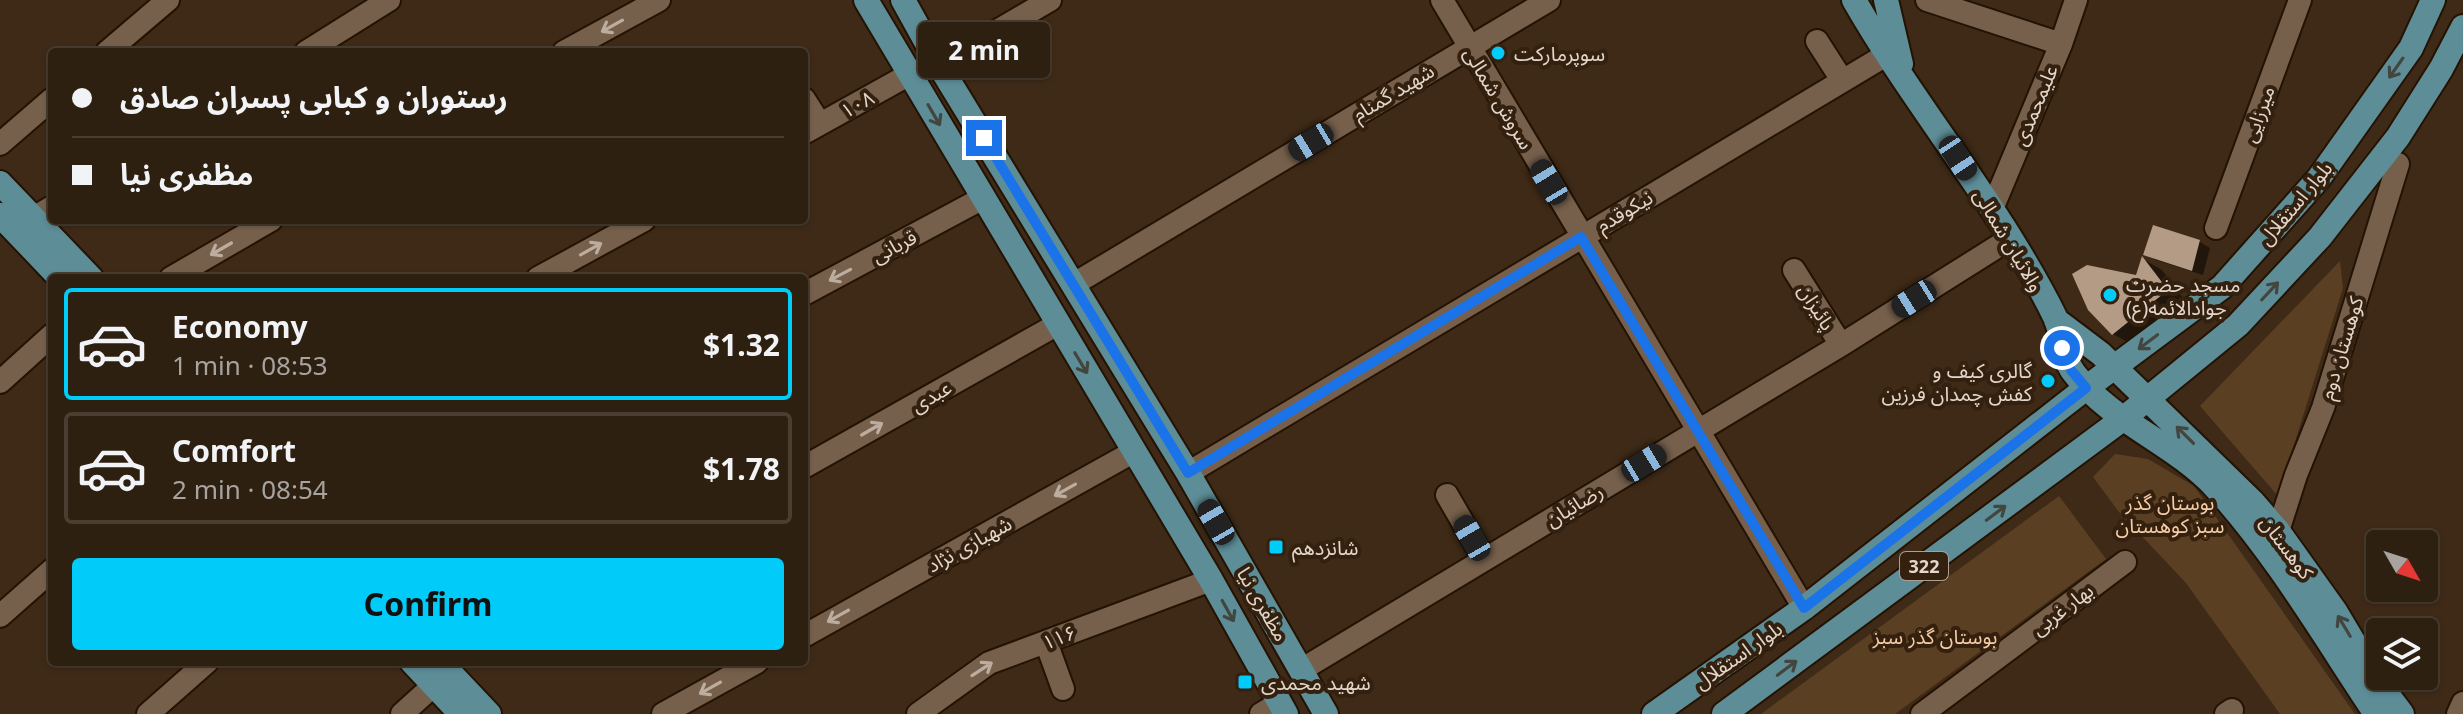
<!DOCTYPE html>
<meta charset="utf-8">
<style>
:root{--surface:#2e2011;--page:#3a2d1f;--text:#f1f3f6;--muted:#a7a39f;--line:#493e31;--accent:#00cbf9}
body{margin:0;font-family:"Noto Sans","Noto Sans Arabic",sans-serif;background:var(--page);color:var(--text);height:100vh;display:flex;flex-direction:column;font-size:30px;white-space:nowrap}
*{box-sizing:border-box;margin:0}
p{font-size:26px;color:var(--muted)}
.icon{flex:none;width:44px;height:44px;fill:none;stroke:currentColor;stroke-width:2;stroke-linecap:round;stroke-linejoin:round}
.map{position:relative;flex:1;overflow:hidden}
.panel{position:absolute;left:48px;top:274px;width:760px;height:392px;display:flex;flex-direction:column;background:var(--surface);border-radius:8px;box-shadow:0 2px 6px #0004,0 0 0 2px var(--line)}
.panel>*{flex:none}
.guide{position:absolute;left:48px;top:48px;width:760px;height:176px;border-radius:8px;box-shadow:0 2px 6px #0004,0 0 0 2px var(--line);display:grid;align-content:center;height:176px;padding:0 24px;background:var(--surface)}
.needle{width:52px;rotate:129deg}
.tools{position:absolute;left:2366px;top:530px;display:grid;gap:16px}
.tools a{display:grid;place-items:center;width:72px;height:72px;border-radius:8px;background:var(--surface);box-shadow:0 2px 6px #0004,0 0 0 2px var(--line);font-size:40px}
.end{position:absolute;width:36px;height:36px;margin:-18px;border:10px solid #1a73e8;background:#fff;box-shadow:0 0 0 4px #fff}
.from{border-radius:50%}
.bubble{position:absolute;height:56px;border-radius:8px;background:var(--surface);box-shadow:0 2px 6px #0004,0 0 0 2px var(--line);font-size:26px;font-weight:700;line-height:56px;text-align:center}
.car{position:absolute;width:24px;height:48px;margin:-24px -12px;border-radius:10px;box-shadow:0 0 6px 2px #0007;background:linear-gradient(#222 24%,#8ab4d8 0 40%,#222 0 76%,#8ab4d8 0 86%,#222 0)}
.guide b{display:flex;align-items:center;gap:28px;height:76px;font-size:30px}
.guide b+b{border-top:2px solid var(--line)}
.guide i{width:20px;height:20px;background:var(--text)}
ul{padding:14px 0 0;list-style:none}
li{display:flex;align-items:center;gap:24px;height:112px;margin:0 16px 12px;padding:0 8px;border:4px solid var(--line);border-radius:8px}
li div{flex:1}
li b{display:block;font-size:30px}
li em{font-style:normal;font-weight:700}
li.on{border-color:var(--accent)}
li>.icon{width:72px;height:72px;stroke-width:1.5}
.primary-button{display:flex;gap:16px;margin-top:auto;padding:16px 24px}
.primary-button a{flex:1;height:92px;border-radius:8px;background:var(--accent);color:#111;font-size:32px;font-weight:700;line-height:92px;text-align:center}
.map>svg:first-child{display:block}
.green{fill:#5b3f23}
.shadow{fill:#0007}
.building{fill:#b39b86}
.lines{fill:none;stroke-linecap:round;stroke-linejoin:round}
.minor-casing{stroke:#241202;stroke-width:26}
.major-casing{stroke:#241202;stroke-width:28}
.minor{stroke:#76604c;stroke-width:22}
.major{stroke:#5d8d97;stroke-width:24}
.oneway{stroke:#bdad9e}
.oneway2{stroke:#42463e}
.route{stroke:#1a73e8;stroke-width:10}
.poi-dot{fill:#00cbf9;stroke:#33200e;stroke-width:3}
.labels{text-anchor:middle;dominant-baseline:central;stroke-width:8;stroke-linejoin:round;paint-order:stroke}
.shield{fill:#33200e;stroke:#ae9f92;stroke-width:2}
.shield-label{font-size:18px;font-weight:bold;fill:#e3d6ca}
.poi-label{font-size:20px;fill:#e3d6ca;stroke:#33200e;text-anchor:start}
.street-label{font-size:20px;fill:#e3d6ca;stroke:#33200e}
.park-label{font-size:20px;fill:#f6cca5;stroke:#33200e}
</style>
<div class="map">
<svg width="2463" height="714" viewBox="0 0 2463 714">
<rect width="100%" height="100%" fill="#3e2a17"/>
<path class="green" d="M2340,261L2343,288L2278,496L2200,406Z
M2115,454L2148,459L2194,486L2355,714H2280L2186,583L2119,512L2093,477Z
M2059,496L2106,559L1895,714H1761Z"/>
<path class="shadow" d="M2154,227L2200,242L2210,248L2203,275L2156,260L2145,254Z
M2143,259L2162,270L2186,302L2133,345L2113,334Z"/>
<path class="building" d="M2153,225L2200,240L2192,271L2143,255Z
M2142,256L2168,290L2112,335L2088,310L2072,274L2087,265L2136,275Z"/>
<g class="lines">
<defs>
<path id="minor" d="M1442,0L1804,608
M1927,0L2061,44
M1817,41L1842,80
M107,52L168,0
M306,52L389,0
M564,52L659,0
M939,65L1050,0
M804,99L820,124
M804,133L910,74
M0,144L52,99
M1992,209L2061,44L2076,0
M35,217L52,207
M2216,228L2300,0
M1794,270L1841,345
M171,278L271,220
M538,278L644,220
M1074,284L1549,0
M804,294L983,198
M0,382L52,335
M804,467L1058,324
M1188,473L1896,49
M1447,495L1484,559
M2278,531L2296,475L2323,408L2398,164
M0,616L52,570
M804,636L1133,452
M1046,642L1063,689
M1301,670L1841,345L2011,238
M148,714L207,662
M402,714L434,685
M663,714L757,662
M918,714L989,663L1211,580
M1261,714L1279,703
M1922,714L2125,562
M2226,714L2232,710
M2458,714L2463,703"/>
<path id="major" d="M866,0L1211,580L1286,714
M903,0L939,65L1188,473L1326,714
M1854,0C1901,82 1960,157 2010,237C2026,263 2042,290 2055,317C2063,335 2061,356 2074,373C2111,422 2174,443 2215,487C2277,555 2325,638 2376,714
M1886,0L1901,64
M0,183L91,278
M0,215L60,278
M2056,320L2101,354L2253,502L2278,531L2335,611L2375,678L2402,714
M412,662L461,714
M440,662L489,714
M1654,714L1804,608L2086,388L2222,287L2319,178L2411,48L2433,0
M1724,714L2124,418L2238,325L2320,237L2398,137L2441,69L2463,27"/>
</defs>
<use href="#minor" class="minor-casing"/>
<use href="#major" class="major-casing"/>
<use href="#minor" class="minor"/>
<use href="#major" class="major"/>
</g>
<defs><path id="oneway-shaft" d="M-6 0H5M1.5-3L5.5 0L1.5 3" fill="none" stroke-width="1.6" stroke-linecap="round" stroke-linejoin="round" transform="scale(2)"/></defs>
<g class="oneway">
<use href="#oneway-shaft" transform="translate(612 26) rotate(151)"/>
<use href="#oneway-shaft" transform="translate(221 249) rotate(150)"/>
<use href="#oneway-shaft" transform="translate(591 249) rotate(-29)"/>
<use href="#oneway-shaft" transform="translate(840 275) rotate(152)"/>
<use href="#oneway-shaft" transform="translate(872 429) rotate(-30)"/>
<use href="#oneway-shaft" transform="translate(1065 490) rotate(151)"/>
<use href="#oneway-shaft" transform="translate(838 616) rotate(151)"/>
<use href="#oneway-shaft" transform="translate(982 669) rotate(-33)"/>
<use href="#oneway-shaft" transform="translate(710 688) rotate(151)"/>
</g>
<g class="oneway2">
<use href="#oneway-shaft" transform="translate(2396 68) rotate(125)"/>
<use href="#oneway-shaft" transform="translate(934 115) rotate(60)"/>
<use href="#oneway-shaft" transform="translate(2270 291) rotate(-47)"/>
<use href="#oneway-shaft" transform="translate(2148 342) rotate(143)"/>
<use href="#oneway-shaft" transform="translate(1081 363) rotate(59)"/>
<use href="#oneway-shaft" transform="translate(2185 435) rotate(-135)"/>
<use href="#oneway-shaft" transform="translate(1996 513) rotate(-37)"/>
<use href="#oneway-shaft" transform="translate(1228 611) rotate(61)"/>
<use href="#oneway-shaft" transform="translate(2344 626) rotate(-121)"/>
<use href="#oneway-shaft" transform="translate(1787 668) rotate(-37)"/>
</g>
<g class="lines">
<path class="route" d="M984,138L1188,473L1581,237L1804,608L2086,388L2071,370L2062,348"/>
</g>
<g class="poi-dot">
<circle cx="1498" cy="53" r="8"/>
<circle cx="2110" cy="295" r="8"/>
<circle cx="2048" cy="381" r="8"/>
<rect x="1268" y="539" width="16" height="16" rx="4"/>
<rect x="1237" y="674" width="16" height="16" rx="4"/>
</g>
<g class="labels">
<rect class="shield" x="1900" y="552" width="48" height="28" rx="6"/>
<g class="shield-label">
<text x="1924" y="566">322</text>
</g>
<g class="poi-label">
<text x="1514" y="53">سوپرمارکت</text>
<text x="2126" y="284">مسجد حضرت<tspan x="2126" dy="23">جوادالائمه(ع)</tspan></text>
<text x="2032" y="370" text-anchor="end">گالری کیف و<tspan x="2032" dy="23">کفش چمدان فرزین</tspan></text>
<text x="1292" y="547">شانزدهم</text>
<text x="1261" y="682">شهید محمدی</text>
</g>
<g class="street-label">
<text transform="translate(1393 92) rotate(-31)">شهید گمنام</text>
<text transform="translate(1499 98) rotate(59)">سروش شمالی</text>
<text transform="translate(857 104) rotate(-29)">۱۰۸</text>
<text transform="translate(2035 105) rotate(-67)">علیمحمدی</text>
<text transform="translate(2258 114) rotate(-70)">میرزایی</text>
<text transform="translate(2295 203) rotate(-50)">بلوار استقلال</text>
<text transform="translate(1624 211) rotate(-31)">نیکوقدم</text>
<text transform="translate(2009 240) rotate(59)">والائیان شمالی</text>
<text transform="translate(894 246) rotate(-28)">قربانی</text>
<text transform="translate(1817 307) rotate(58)">پائیزان</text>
<text transform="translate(2341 348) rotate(-73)">کوهستان دوم</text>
<text transform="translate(931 396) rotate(-30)">عبدی</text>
<text transform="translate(1574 505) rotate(-31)">رضائیان</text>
<text transform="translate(969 544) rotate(-29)">شهبازی نژاد</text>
<text transform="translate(2287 547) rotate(53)">کوهستان</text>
<text transform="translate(1263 604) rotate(60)">مظفری نیا</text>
<text transform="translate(2062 609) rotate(-37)">بهار غربی</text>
<text transform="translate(1059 637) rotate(-21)">۱۱۶</text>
<text transform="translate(1738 655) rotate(-35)">بلوار استقلال</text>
</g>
<g class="park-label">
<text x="2170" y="502">بوستان گذر<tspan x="2170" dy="23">سبز کوهستان</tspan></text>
<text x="1935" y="636">بوستان گذر سبز</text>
</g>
</g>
</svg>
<div class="tools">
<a><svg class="needle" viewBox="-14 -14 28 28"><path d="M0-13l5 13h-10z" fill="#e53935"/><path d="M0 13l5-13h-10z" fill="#a7a39f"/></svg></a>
<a><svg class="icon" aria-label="layers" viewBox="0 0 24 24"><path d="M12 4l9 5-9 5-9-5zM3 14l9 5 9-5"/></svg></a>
</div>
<i class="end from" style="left:2062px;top:348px"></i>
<i class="end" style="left:984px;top:138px"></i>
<div class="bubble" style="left:918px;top:22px;width:132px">2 min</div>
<i class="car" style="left:1311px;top:142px;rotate:239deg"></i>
<i class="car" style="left:1958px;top:158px;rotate:147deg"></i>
<i class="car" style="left:1549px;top:182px;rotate:329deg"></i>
<i class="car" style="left:1914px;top:299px;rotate:238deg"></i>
<i class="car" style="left:1644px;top:463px;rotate:59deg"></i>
<i class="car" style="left:1216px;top:522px;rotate:330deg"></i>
<i class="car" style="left:1472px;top:538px;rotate:330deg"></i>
<div class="guide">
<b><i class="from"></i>رستوران و کبابی پسران صادق</b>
<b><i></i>مظفری نیا</b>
</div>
<section class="panel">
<ul>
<li class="on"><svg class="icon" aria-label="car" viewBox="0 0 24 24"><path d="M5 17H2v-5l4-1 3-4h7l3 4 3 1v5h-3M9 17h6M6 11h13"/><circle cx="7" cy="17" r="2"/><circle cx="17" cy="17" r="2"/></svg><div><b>Economy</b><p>1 min · 08:53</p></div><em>$1.32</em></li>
<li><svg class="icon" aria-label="car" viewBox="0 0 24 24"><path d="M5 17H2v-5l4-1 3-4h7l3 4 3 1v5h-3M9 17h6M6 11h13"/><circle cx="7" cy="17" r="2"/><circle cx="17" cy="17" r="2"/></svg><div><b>Comfort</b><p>2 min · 08:54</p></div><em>$1.78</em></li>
</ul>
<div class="primary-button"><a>Confirm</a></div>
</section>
</div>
